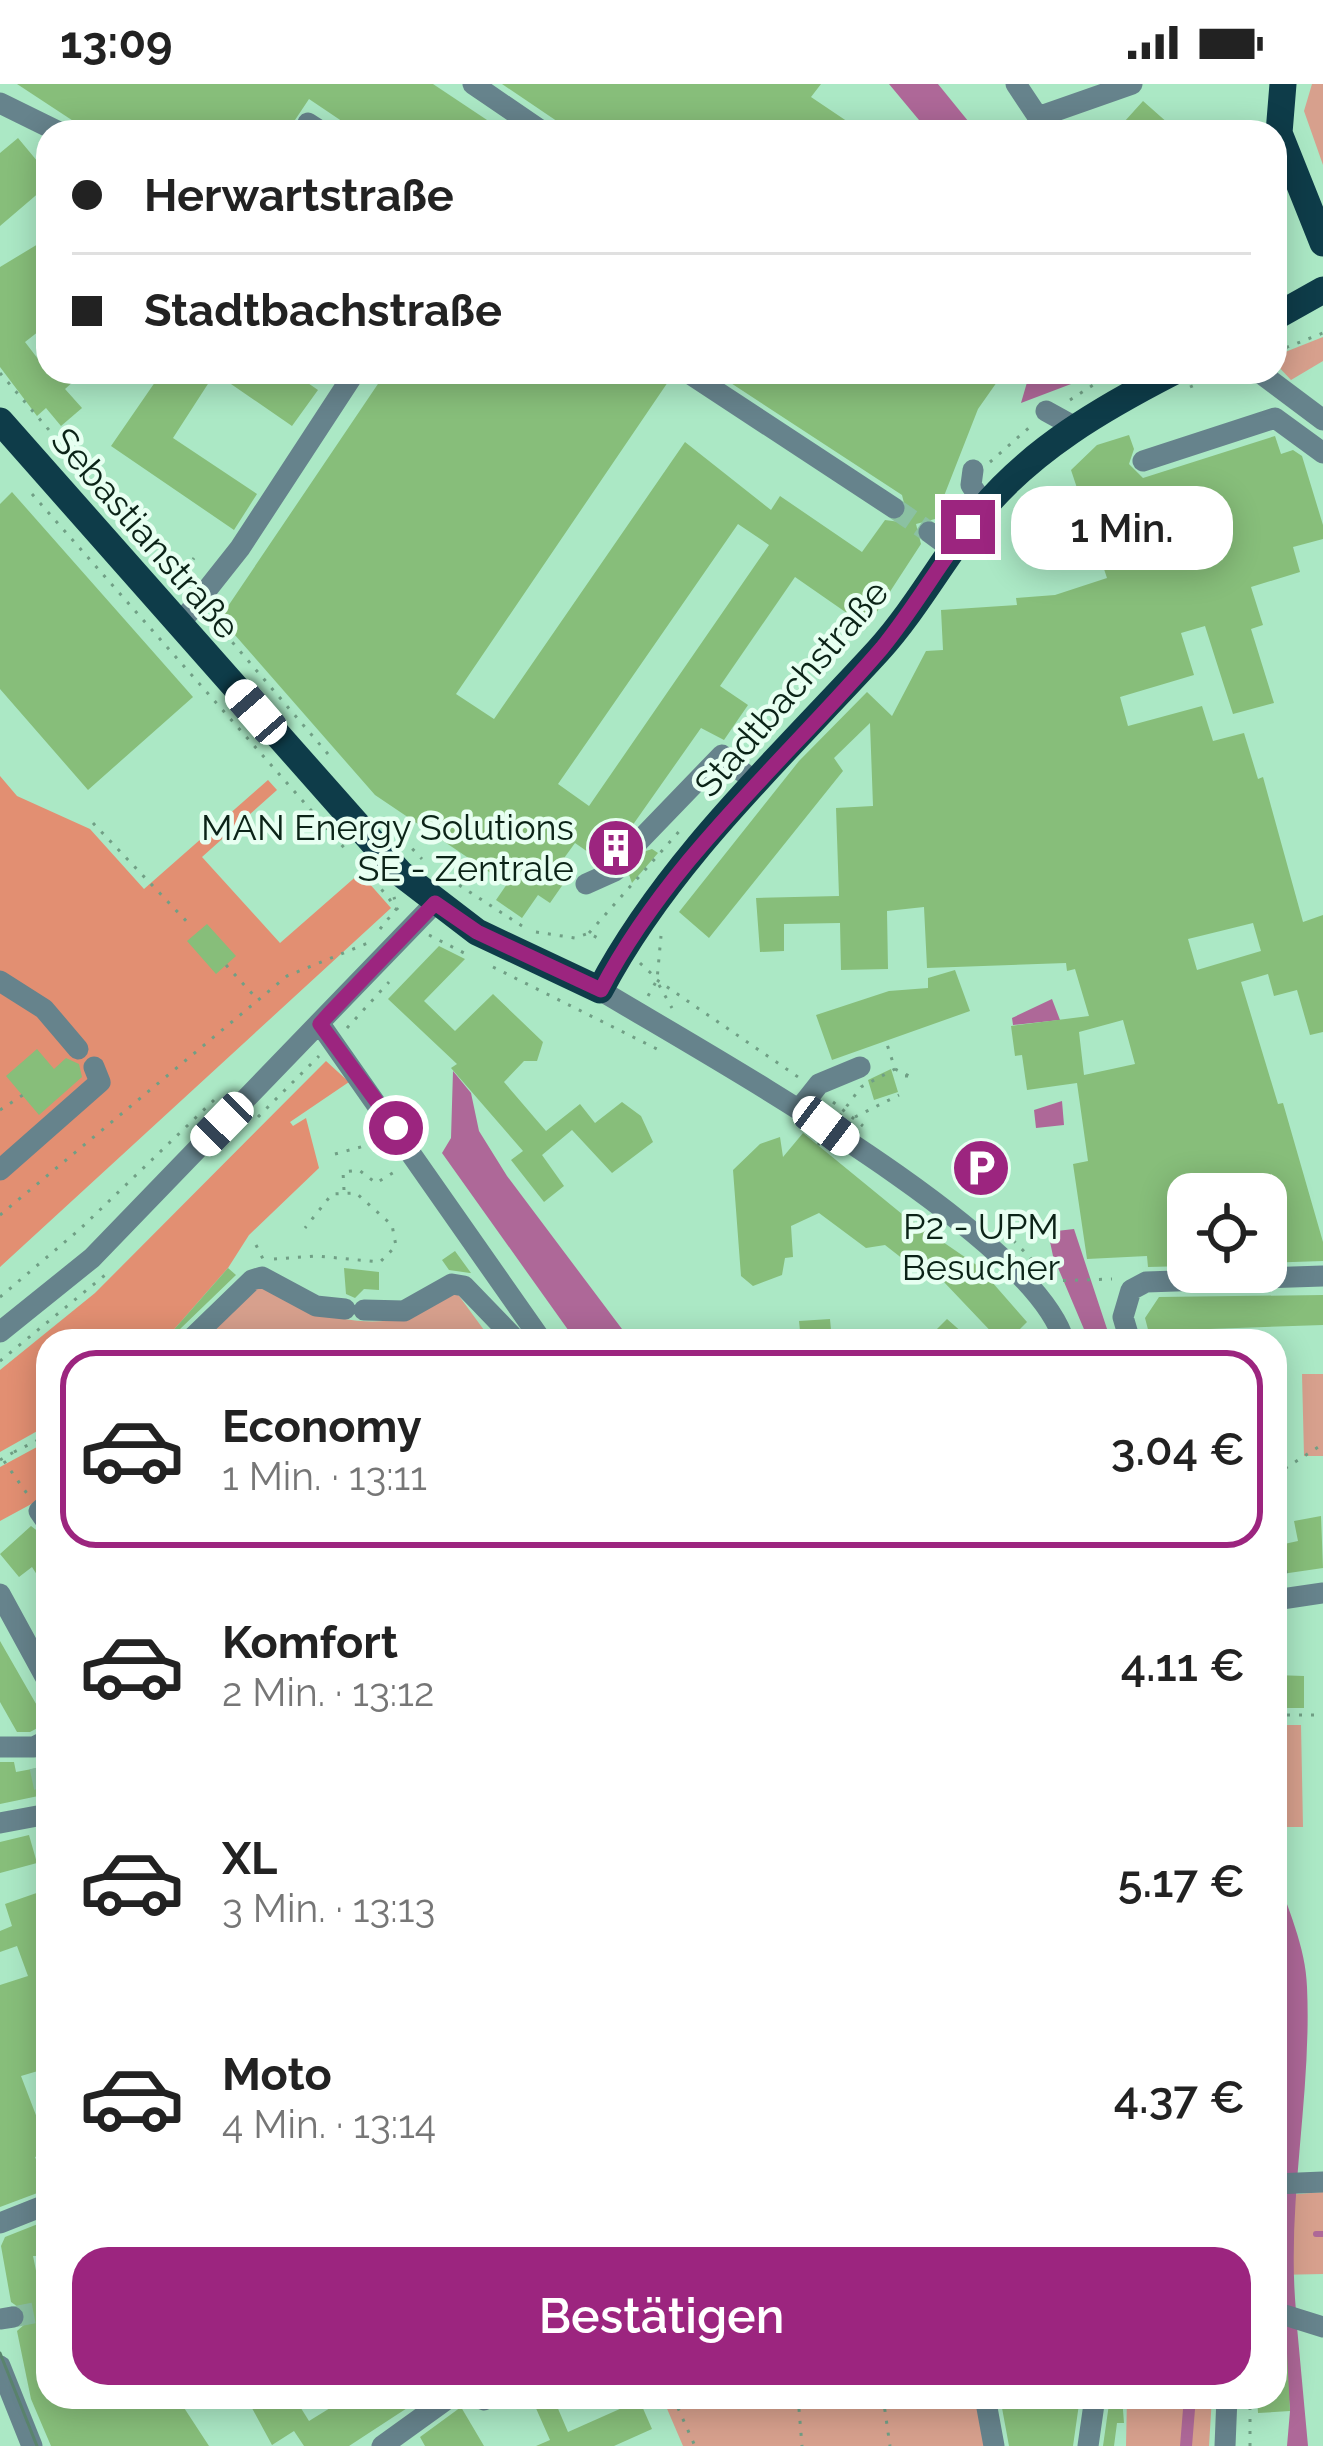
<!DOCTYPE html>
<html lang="de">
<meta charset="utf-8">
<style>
:root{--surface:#fff;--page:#f6f6f6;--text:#222;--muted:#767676;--line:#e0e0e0;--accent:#9c257f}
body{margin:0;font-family:Raleway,sans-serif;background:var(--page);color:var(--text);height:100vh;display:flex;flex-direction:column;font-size:45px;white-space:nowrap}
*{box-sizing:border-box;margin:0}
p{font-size:39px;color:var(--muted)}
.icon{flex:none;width:66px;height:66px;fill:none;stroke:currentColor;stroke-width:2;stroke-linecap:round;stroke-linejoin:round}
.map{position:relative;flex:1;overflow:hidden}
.panel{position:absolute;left:36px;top:1245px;width:1251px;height:1080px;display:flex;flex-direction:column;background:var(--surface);border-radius:36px;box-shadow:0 6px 30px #0003}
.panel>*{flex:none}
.hud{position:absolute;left:36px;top:36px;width:1251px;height:264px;border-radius:36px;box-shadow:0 6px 30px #0003;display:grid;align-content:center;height:264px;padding:0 36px;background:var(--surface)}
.fabs{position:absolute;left:1167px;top:1089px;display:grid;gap:24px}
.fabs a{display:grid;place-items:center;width:120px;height:120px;border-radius:24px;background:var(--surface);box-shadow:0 6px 30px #0003;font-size:60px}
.end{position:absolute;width:54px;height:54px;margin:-27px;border:15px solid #9c257f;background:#fff;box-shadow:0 0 0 6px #fff}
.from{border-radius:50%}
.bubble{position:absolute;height:84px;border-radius:36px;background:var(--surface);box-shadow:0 6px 30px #0003;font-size:39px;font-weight:600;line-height:84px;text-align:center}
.car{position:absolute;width:36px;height:72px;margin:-36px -18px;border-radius:15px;box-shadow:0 0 9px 3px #0007;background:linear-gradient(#fff 24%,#345 0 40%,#fff 0 76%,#345 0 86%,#fff 0)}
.hud b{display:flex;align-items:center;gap:42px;height:114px;font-size:45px}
.hud b+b{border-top:3px solid var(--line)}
.hud i{width:30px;height:30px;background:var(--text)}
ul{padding:21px 0 0;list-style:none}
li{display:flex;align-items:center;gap:36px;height:198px;margin:0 24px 18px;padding:0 12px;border:6px solid transparent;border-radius:36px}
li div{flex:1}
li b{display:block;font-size:45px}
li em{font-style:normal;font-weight:600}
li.active{border-color:var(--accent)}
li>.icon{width:108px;height:108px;stroke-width:1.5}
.action{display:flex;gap:24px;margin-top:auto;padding:24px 36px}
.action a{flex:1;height:138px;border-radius:36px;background:var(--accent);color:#fff;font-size:48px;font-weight:600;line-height:138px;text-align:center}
.status{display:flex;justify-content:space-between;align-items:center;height:84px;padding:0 60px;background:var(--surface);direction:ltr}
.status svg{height:33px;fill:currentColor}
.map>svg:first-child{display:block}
.green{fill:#d7a08d}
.forest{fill:#e28f72}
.water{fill:#ae6898}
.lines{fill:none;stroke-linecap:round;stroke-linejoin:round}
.stream{stroke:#ae6898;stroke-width:6}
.building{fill:#87be7a;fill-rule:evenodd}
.minor-tunnel{stroke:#8bc1a2;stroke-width:21;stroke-dasharray:21 10;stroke-linecap:butt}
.path{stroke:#709f85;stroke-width:3;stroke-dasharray:3 9;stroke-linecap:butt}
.minor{stroke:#66838c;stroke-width:21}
.major{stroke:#0e3c49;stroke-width:27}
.tram{stroke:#5a846d;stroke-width:3}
.path-bridge{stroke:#709f85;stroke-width:3;stroke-dasharray:3 9;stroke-linecap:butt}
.route{stroke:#9c257f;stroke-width:15}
.labels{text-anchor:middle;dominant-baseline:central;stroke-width:9;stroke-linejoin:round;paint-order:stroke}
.street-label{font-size:36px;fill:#0b2317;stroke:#e7fff1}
.poi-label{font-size:36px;fill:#0b2317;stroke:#e7fff1;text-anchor:end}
</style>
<div class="status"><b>13:09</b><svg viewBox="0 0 49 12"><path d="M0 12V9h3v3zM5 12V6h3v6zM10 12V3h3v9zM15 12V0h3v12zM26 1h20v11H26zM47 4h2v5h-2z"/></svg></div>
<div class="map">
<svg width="1323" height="2362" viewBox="0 0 1323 2362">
<rect width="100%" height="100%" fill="#abe8c5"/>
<path class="green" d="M1312,0H1323V81L1304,27Z
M1323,253V277L1291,296L1275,279V272Z
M258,1200C301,1226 352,1246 404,1234C420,1230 439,1213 454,1205L492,1257H201Z
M1302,1290H1323V1372H1304Z
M1275,1641H1301L1303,1743H1279L1275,1732Z
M1323,2108V2190L1275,2191V2112Z
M662,2313H978L988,2362H683Z
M1127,2313H1212L1209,2362H1126Z"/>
<path class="forest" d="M0,692L17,712L90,745L144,805L268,696L277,706L202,773L280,859L360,789L391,824L0,1183Z
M326,977L349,998L290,1038L293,1042L306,1034L319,1084L249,1151L228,1184L164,1257H48V1341L0,1368V1286L95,1209Z
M48,1357V1411L0,1437V1383Z"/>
<path class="water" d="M889,0H938L977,48H929Z
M1030,288H1077L1079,297L1021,319Z
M1052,915L1060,936L1013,941L1012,934Z
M453,987L471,1009L479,1047L507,1092L631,1257H576L442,1069L451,1054Z
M1062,1017L1064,1041L1036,1044L1034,1026Z
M1074,1145L1111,1257H1089L1053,1172L1048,1148Z
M1275,1786C1287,1823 1306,1863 1307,1903C1312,2011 1286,2120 1296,2227L1278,2221Z
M1282,2237L1297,2243L1308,2362H1287L1290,2327Z
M1184,2313H1196L1192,2362H1180Z"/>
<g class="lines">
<path class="stream" d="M1316,2150H1323"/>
</g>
<path class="building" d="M17,0H433L505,48H358L309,15L287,48H90Z
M502,0H821L811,13L863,48H573Z
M1143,17L1178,48H1115Z
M18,54L48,90V101L0,142V69Z
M48,154V240L25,258L48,288H84L65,305L82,324L61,342L46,324L37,332L0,283V183Z
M162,288H292L318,306L292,342L215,289L173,354L257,410L234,446L111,362Z
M386,288H660L670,295L456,610L494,635L685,358L771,426L780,412L862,468L885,436L900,438L907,431L902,411L714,288H1004L978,325L935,435L916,440L921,460L867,543L795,493L720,602L748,621L724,656L701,644L625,752V762L634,771L652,765L658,769L632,799L623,774L601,777L575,759L554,788L566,796L550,819L538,811L522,834L496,816L507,800L375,711L220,534ZM738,440L769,461L589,722L558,700Z
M1129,351L1134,365L1129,380L1143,394L1275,352L1281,370L1293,366L1302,372L1323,441V455L1293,463L1300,488L1251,503L1263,541L1251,545L1274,619L1233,630L1205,542L1181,549L1194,591L1120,613L1128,642L1202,622L1213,657L1244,649L1258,695L1263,693L1303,838L1323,831V948L1310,951L1297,906L1274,912L1268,890L1241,898L1278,1020L1283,1019L1323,1158V1177L1266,1179V1110H1188V1182L1148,1183L1147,1172L1087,1175L1073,1080L1088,1077L1077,999L1027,1006L1022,971L1015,972L1011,942L1089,932L1075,885L1067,887L1066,879L927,884L924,823L887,827L888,885L841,886L840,839L784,840V867L760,868L756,814L839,812L836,724L873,722L870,639L834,674L843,687L709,854L679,828L799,677L867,608L892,632L926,567L943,566L941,526L1017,521L1016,514L1055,511L1107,494L1071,386L1097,361ZM1253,839L1261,867L1197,886L1188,855ZM1123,936L1135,980L1084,991L1079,948Z
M12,408L193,613L88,706L0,605V420Z
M207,840L236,872L216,890L187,857Z
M439,862L465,875L424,917L455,947L493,910L543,958L537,977H524L504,998L546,1047L580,1020L595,1039L622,1018L641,1032L653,1058L612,1089L572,1046L542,1071L564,1102L544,1118L511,1076L523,1067L451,984L457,980L388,915Z
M955,886L970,927L832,976L816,931L889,907L928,904V894Z
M37,965L54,985L66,974L79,980L82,993L39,1031L6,992Z
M891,985L898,1008L874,1016L868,996Z
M803,1049L902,1130L978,1182L1027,1238L1019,1246L1023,1251L1016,1257H1000L924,1177L917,1186L885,1161L866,1164L819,1129L791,1142L793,1173L785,1174L782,1191L753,1202L741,1192L733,1086L760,1060L780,1053L783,1073Z
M455,1167L471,1189H470L449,1186L442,1176Z
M228,1184L236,1191L179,1246L174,1257H164Z
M344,1184L379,1188V1206L364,1205L355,1214L346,1210Z
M1323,1211V1241L1209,1245L1219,1249L1151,1257L1145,1234L1159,1213Z
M830,1235L832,1257H801L799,1237Z
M947,1235L972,1257H925Z
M1321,1432L1323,1484L1275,1491V1462L1298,1457L1294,1437Z
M31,1442L48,1455V1508L32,1483L19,1493L0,1470Z
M0,1557L47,1639L30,1648H17L0,1618Z
M1275,1591L1304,1592V1624H1275Z
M0,1678H14L16,1688L48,1682V1710L0,1720Z
M29,1751L37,1779L0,1789V1758Z
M48,1805V1984L21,1992L47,2060L46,2069L35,2073L48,2105L0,2123V1901L28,1892L17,1862L0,1868V1847L12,1842L5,1820Z
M48,2136V2172H33L48,2245V2313H177L209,2362H51L31,2315L17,2247L26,2239L28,2230L11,2218L1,2162L5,2153Z
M1275,2269H1287L1290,2327L1258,2329L1257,2313H1275Z
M246,2313H294L309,2337L348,2313H424L349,2362H304L294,2347L272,2361Z
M531,2313H553L568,2348L622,2324L617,2313H638L652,2345L614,2362H536L550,2356Z
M1000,2313H1080L1073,2362H1009Z
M1110,2313H1122L1124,2339H1117L1114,2362H1103Z
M461,2323L484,2362H425L420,2353Z"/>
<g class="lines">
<path class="minor-tunnel" d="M894,424L929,448
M615,787L639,757
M40,1683L46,1711
M13,2233L44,2227"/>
<path class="path" d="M1275,268L1323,249
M0,289L183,502
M1190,303L1224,288
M1070,316L1113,288
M990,378L1032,341
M32,410L347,767
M186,485L194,474
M209,531L328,670
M93,739L190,841
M404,756L422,775
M439,788L522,842
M374,796L398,826
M380,845L397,824L394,813
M536,848L575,854L589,849L601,856
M589,849L683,743
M429,851L468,871
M640,879L655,893
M226,881L257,915
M493,883L661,967
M657,896L801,995
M659,901L672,924
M648,912L657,896L661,852
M347,944L389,898
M905,992H909
M833,1018L863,1042
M0,1026L26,1009
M258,1033L319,972
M855,1033L899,1011
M335,1070L379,1058
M344,1106L343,1088L359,1086L376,1099L396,1087
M0,1131L287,892L368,859
M1005,1148L1053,1197
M256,1161L263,1175
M274,1175L317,1172L380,1178L396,1162L392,1141L356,1109L332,1110L305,1144
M1051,1197L1112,1195
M0,1213L79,1146L215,1015
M1189,1252L1190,1257
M0,1277L110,1187
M14,1368L38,1356L48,1361
M4,1377L28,1411
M1275,1391L1323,1360
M1275,1457L1280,1456L1288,1496
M1275,1631H1323
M42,1807L48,1825
M673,2313L695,2362
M798,2313L802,2362
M883,2313L890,2362
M1250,2362V2313"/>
<path class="minor" d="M473,0L543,48
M1016,0L1048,48
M0,19L59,48
M1038,33L1132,0
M308,39L322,48
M687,288L894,424
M1259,288L1323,336
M1046,327L1075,343
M1143,377L1275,334L1323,369
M973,386L971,401L985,422
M929,448L952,465
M179,541L240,464L355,288
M639,757L722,671L756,699
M586,800L615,787
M0,897L44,925L78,965
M600,906C702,968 1034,1150 1064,1257
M320,940L542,1257
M800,1024L819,1000L860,983
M0,1086L100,998L94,983
M364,1226L404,1227L452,1200L464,1202L517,1257
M0,1248L92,1174L435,819
M189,1257L252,1196L262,1193L316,1222L345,1225
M1130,1257L1123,1233L1131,1206L1146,1198L1323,1192
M48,1419L39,1427L48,1440
M0,1510L48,1598
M1275,1516L1323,1509
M0,1663H34L48,1656
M0,1739L48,1730
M1275,2100L1323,2098
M0,2139L48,2120
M1275,2228L1323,2243
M0,2235L13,2233
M0,2282L32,2362
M482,2313L484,2316
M985,2313L994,2362
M382,2362L450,2313
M1088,2362L1095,2313
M1225,2362L1227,2313"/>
<path class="major" d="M1283,0L1279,49L1323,159
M1275,233L1323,206
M0,337L400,789L477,848L600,906C668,777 781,673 878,567C917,524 945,471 981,427C1032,365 1103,324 1173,288"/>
<path class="tram" d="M0,2269L37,2362"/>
<path class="path-bridge" d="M895,985L909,992
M818,1061L861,1003L895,985L886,957
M0,1376L14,1368"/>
</g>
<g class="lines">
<path class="route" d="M396,1044L320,940L329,930L435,819L477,848L601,906C670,774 786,676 882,564C913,526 938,482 968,443"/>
</g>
<defs>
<symbol id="building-disc" viewBox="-11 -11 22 22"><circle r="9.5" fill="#9c257f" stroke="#e7fff1"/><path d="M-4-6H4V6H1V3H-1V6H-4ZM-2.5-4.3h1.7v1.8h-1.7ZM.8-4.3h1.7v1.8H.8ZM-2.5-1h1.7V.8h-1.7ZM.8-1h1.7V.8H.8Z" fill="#fff"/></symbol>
<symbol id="parking-disc" viewBox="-11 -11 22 22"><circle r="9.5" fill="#9c257f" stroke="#e7fff1"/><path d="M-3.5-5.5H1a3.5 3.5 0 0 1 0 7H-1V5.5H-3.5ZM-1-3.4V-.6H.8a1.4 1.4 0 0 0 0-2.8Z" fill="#fff"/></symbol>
</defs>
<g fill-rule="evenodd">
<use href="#building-disc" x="583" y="731" width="66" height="66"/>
<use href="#parking-disc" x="948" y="1051" width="66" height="66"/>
</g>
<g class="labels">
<g class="street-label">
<text transform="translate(146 449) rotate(49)">Sebastianstraße</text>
<text transform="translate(791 604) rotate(-49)">Stadtbachstraße</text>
</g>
<g class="poi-label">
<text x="574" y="743">MAN Energy Solutions<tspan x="574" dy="41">SE - Zentrale</tspan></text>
<text x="981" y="1142" text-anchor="middle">P2 - UPM<tspan x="981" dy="41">Besucher</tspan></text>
</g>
</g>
</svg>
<div class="fabs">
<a><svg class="icon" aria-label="locate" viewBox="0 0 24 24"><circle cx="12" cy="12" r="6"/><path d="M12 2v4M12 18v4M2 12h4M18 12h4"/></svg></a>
</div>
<i class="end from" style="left:396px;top:1044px"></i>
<i class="end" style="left:968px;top:443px"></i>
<div class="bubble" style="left:1011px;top:402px;width:222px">1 Min.</div>
<i class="car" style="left:256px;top:628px;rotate:319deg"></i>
<i class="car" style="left:222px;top:1040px;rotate:224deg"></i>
<i class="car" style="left:826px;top:1042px;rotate:127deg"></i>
<div class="hud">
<b><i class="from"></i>Herwartstraße</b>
<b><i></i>Stadtbachstraße</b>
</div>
<section class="panel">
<ul>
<li class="active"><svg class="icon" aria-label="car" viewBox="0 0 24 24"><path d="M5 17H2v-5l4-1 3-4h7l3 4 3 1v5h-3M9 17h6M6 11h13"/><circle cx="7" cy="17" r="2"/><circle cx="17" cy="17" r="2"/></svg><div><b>Economy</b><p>1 Min. · 13:11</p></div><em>3.04 €</em></li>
<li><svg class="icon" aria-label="car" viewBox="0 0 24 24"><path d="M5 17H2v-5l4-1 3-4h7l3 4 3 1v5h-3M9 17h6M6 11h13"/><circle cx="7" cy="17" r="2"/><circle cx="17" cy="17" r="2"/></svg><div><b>Komfort</b><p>2 Min. · 13:12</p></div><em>4.11 €</em></li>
<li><svg class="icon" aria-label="car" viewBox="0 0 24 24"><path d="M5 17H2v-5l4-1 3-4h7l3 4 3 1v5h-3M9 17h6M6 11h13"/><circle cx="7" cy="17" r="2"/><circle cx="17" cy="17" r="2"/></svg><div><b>XL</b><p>3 Min. · 13:13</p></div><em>5.17 €</em></li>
<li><svg class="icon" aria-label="car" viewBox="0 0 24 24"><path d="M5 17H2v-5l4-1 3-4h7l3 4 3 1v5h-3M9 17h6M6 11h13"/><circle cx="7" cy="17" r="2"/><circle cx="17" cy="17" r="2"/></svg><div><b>Moto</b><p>4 Min. · 13:14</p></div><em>4.37 €</em></li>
</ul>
<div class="action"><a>Bestätigen</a></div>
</section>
</div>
